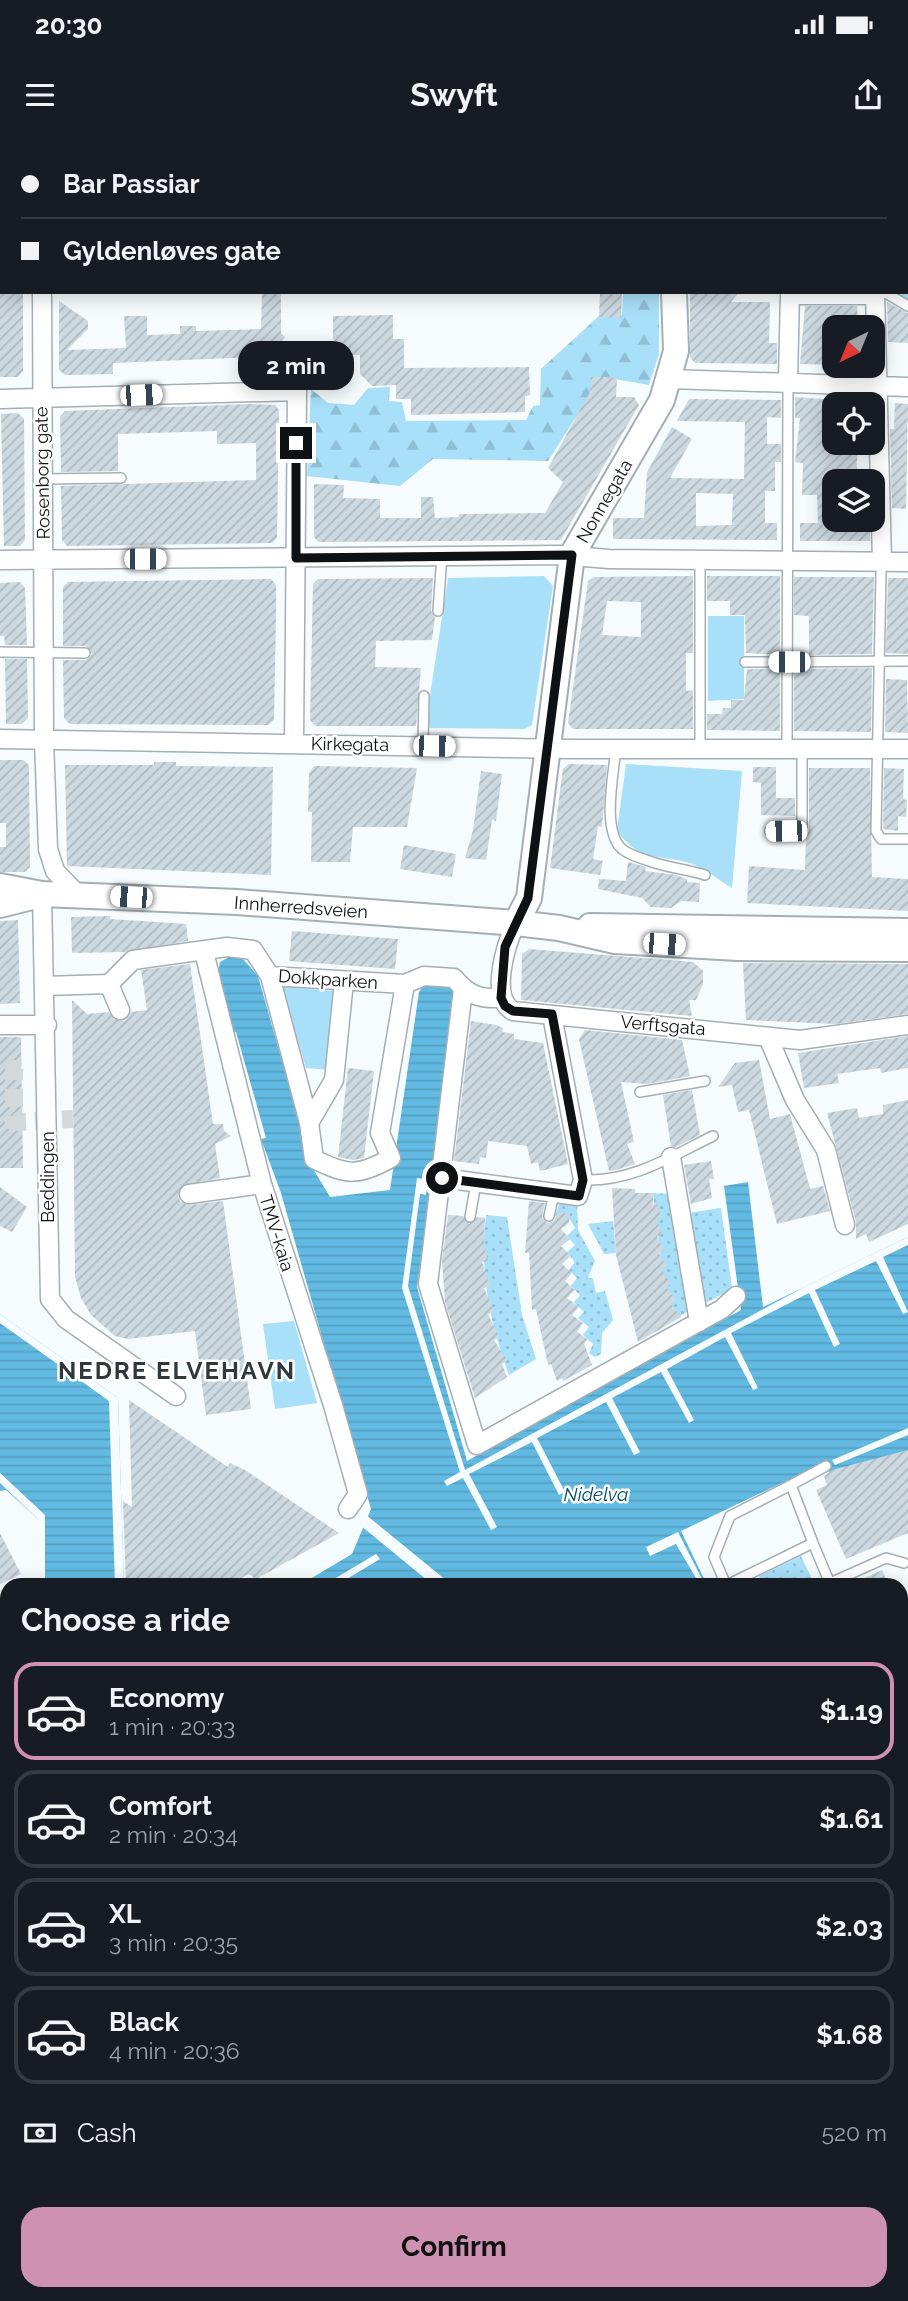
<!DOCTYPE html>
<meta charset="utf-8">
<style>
:root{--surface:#171b24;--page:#242831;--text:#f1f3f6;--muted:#9ea1a6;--line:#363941;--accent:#cf91b1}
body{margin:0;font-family:Raleway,sans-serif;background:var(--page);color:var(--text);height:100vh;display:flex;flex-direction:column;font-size:26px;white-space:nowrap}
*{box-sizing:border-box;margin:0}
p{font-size:23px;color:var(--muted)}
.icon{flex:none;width:38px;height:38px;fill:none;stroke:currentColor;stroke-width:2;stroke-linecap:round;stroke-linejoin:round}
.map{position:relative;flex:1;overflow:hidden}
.sheet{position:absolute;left:0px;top:1438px;width:908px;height:723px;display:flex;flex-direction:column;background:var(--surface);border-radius:21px 21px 0 0;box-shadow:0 4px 18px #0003}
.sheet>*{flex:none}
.top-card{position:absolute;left:0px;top:0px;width:908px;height:154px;box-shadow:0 4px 18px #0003;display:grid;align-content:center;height:154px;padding:0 21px;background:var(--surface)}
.needle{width:46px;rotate:223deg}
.fabs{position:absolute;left:822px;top:175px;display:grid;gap:14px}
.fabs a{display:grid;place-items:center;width:63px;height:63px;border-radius:14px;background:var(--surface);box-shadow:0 4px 18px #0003;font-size:35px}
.end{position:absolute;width:32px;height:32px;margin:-16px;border:9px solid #0e1214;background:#fff;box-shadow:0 0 0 4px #fff}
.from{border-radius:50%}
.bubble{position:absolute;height:49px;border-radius:21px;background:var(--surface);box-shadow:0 4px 18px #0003;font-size:23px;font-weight:700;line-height:49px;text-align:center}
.car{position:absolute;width:21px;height:42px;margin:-21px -10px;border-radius:9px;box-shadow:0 0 5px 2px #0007;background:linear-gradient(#fff 24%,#345 0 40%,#fff 0 76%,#345 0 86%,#fff 0)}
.top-card b{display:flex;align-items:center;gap:24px;height:66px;font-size:26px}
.top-card b+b{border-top:2px solid var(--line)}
.top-card i{width:18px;height:18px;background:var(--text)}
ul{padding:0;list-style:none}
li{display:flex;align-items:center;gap:21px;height:98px;margin:0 14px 10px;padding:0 7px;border:4px solid var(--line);border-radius:21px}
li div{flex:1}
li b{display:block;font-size:26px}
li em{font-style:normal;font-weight:700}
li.on{border-color:var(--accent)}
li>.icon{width:63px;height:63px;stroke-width:1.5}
h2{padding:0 21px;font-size:32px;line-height:84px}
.pay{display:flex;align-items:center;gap:18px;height:77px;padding:0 21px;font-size:26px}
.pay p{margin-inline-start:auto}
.button{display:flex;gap:14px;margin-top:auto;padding:14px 21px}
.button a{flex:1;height:80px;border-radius:21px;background:var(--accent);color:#111;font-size:28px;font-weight:700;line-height:80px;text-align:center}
.status{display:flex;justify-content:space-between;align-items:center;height:49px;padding:0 35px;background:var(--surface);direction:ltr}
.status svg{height:19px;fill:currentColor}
header{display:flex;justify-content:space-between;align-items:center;height:91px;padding:0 21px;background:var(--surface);font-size:32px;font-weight:700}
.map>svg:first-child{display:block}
.grass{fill:url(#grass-dots)}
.forest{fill:url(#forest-firs)}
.green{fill:#a8dff9}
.water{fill:url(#water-rules)}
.pier{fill:#f6fbfe}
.building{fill:url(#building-hatch);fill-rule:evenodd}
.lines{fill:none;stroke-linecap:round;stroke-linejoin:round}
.street-tunnel{stroke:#d3d8db;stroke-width:18;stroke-dasharray:18 9;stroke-linecap:butt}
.lane-casing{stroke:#a3afb5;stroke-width:12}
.street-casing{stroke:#a3afb5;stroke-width:21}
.secondary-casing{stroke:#a3afb5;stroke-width:28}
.lane{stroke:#fff;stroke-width:9}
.street{stroke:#fff;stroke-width:18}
.secondary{stroke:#fff;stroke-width:24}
.rail{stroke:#585c5f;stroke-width:4.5;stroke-dasharray:14 7;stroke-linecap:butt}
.route{stroke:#0e1214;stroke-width:9}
.labels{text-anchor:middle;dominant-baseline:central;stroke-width:5;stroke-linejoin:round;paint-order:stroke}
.street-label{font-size:18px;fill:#0e1214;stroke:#fff}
.water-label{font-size:19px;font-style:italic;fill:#004e69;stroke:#fff}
.district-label{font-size:24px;font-weight:bold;letter-spacing:2px;fill:#2e383d;stroke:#fff}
</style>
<div class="status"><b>20:30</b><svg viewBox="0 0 49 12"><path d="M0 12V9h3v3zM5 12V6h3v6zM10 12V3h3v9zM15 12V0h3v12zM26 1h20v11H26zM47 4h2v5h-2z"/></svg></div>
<header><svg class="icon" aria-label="menu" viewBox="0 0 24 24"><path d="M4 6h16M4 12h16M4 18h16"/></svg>Swyft<svg class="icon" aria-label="share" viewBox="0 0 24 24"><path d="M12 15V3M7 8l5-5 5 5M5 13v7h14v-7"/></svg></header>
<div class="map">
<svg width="908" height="2161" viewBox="0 0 908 2161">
<defs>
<pattern id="grass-dots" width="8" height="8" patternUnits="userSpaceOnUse" patternTransform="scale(1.75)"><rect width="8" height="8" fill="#a8dff9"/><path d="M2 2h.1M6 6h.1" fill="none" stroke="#8fbed5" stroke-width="1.8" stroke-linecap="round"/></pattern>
<pattern id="forest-firs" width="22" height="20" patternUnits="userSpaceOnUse" patternTransform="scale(1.75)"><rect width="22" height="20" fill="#a8dff9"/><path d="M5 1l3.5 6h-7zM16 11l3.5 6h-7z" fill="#8fbed5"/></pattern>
<pattern id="water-rules" width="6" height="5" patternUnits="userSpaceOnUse" patternTransform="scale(1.75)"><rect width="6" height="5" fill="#62bae2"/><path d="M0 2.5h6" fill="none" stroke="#549fc1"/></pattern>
<pattern id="building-hatch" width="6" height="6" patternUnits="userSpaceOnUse" patternTransform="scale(1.75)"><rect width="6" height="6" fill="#cdd9e0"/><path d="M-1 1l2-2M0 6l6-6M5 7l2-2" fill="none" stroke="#afb9bf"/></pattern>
</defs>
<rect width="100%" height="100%" fill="#f6fbfe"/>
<path class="grass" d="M653,1053L669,1054L690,1170L675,1179L664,1146Z
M560,1061L577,1064L578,1090L595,1121L588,1137L593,1139L596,1153L605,1151L613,1180L602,1193L601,1214L595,1217L589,1213L593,1204L583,1195L589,1187L578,1178L584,1172L574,1162L580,1155L571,1146L577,1138L569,1130L575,1122L567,1112L575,1105L567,1096L575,1088L568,1076H555Z
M721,1068L732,1149L702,1165L688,1073Z
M486,1075L507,1077L522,1175L536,1219L509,1235C490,1183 479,1132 486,1075Z
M613,1081L616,1113L604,1114L588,1084Z
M801,1416L815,1445H764L759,1436Z"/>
<path class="forest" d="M623,152H659V214L649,245L603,237L601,248L592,252L548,321L433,319L400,346L307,336L311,249L328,263L354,265L368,248L390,247L389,261L402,262L406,281L526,280L533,266L540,265L541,229L600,175H622Z"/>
<path class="green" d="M874,0H908V166L884,152H906V2Z
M544,436L553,446L532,585L524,589L425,588L448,438Z
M708,476H744V559L708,561Z
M626,624L742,631L732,748C720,741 707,730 695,725C661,712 643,726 617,691Z
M282,847L334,851L331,930L306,928Z
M294,1181L317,1263L275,1269L263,1184Z"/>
<path class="water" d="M233,815L244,820L258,836L312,1027L330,1057L390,1050L419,852L426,841L452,845L457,860L417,1147L467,1321L741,1170L724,1046L748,1042L763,1167L908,1097V1312L831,1336L824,1323L681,1391L707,1445H300L352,1414L371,1369L281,1053L261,999L266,998L236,892L230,893L216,845L220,822Z
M0,1174L118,1258L124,1445H37V1378L6,1350L0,1351Z
M7,1600V1877L0,1880V1602Z
M901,1828L908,1834V2048L901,2041Z"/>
<path class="pier" d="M417,1038L428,1040L426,1055L420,1054L408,1146L465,1330L808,1145L908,1097V1105L883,1117L908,1172L903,1174L876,1121L815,1150L840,1204L834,1207L809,1153L731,1193L758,1248L753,1250L725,1197L667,1229L694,1280L689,1283L661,1232L612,1258L640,1312L634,1315L606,1262L537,1298L565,1352L559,1355L532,1302L469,1334L497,1387L491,1390L463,1338L447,1346L444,1341L460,1332L402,1148Z
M0,1174L118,1258L124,1445H115L109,1261L0,1183Z
M908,1288V1295L835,1325L832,1320Z
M0,1333L45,1375V1445H37V1378L0,1343Z
M365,1374L452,1445H433L360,1385Z
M678,1392L704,1443L700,1445L676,1404L650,1416L646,1407Z
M376,1414L380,1419L337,1445H324Z"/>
<path class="building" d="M0,152H23V231L18,237H0Z
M262,152H281V193L285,197L281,202V216L113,223V234L65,235L59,230V161L88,181V189L67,210L126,208L124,176H147V195L180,194V186H196V191L261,189Z
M600,152H622L621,178L599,177Z
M690,152H739L731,162H770L769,203H777V224L695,223L690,217Z
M887,162L908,173V203L888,202Z
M805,166H857L858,184H839V187H835V225L800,224Z
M393,175V199H404V228L529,227L530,255L525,256V272L411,275V259H396V245L372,246L360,234V215H349L333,199V176Z
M591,237L617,238L616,257H634L639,265L561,400L319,402L314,397V344L344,345L343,358L380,359V378H421V357H433L435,378L458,377L459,374L545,373L563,342L548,328L590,252Z
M795,257L835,260V303H843L844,310H857V341H835V380L870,381V401H800V383H818L817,355H802L803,323L795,322L800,278H795Z
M689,259L781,260V278L767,277V304H781V322H775V351H765V383H777V400L613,399V378H644L647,332L672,287L692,299L670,338L744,339L745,282L677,281ZM696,353L733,354L732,385L696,386Z
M895,263L908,264L906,369L892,368L890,289H894Z
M249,264L275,265L279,270L277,398L272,403L67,406L62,400L61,346L256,340V303L217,304V291L118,294V331L61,332L60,277L65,271Z
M18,273L24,279L25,400L20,406H4L1,274Z
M693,436V513H686V551L693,550V589H573L568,583L588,441L594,437ZM607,461L641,462V497L602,495Z
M707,436H780V515L746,513L745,475H730V461H707Z
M794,437H874L872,514L809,515V476L794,475Z
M433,438L431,471L435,477L432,500L376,501L375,527L421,528L416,586H315L310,580L313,444L318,439Z
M888,438H908V514L886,513Z
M271,439L276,445V476L274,580L268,585L70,584L64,578L63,520H86L92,514L86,506H63V447L68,442Z
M20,442L25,448L27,505H5L4,496H0V443Z
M5,519H27L28,578L22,584H6Z
M872,528L871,592L794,591V529Z
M747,529H780V591L707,590V574H722L723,568H731V560H744Z
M886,539L907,540L908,593L885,592Z
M0,620H23L29,625L30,727L25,732H0V707H6V683H0Z
M154,622H176V626L273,627L271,735L67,726L65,625H154Z
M569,624L607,625L602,687L598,686L593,719L603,721L600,735L550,728L563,629Z
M314,626L417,628L407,687H353L350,722H311L312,672H308L309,633Z
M753,627H776V658H795V676L761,675V643L753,642Z
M809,628H870L872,737L908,739V771L747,763L749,726L805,730L806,697L809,691Z
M884,628L904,629L903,659L907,660L906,677L898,676V691L883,689Z
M481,631L502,634L496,681L492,680L486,720L465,718L473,690Z
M404,705L456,714L452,737L400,729Z
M628,722L646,727L645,731L676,735L687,739V742L700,743L699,762L681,761L671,768L651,767L642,758L598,749L599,739L626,741Z
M110,776V779L186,784L188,801L125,812L72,813L71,777Z
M18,780L20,863L0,864V781Z
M292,791L398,799L395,829L289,821Z
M529,809L693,822L703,831V844L696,860H689L692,876L521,860L522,814Z
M743,823L908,824V874L836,884L746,880Z
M190,824L213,984H223L224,991L231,996L215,1004L220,1038L183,1045L178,1056L180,1061L190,1065L223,1061L251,1269L206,1275L195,1191L128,1199L115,1196L91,1175L81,1158L75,1137L72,860L87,874L109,872L114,879L124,881L131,872L147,870L141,830Z
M471,881L496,885L503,888L502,892L514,894V899L543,903L568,1024L540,1031L538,1022L531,1024L527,1006L488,1001L486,1018L480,1017L479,1024L454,1021Z
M585,890L682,900L690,936L647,944L621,942L634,1002L627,1004L635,1024L616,1030L609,1031L579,899Z
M908,896V928L881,933L880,928L837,934L839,943L804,948L798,913Z
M0,897H21L23,1028H0Z
M759,920L770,979L790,974L810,1049L823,1046L830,1071L777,1084L749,970L738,972L732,945L718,947L735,923Z
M348,928L374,931L364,1018L353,1020L338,1017Z
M692,950L700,995L676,1007L671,1006L663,955Z
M908,960V1084L869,1102L866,1094L856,1099V1082L827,973L857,968L859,978L883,974V965Z
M711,1021L714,1039H709L712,1058L691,1064L684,1025Z
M0,1047L27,1067L12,1092L0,1086Z
M612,1048L635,1049V1053H653V1065L657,1064L661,1077L656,1079L662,1094L657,1096L664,1110L659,1113L667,1127L662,1130L671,1144L666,1147L676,1160L671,1164L681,1177L638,1202L616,1115Z
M529,1061L545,1063L542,1077L547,1083L554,1081L557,1073H570L569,1083L561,1089L570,1099L561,1106L571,1116L562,1124L572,1133L565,1141L575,1150L567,1158L579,1167L572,1175L583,1183L577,1192L587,1199L584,1204L592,1225L563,1241L562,1238L557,1241L551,1224L548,1225L536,1169L532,1170L529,1113H525Z
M448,1075L463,1076L469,1084L477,1077L485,1078L484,1104L488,1121L482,1122L490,1147L484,1148L494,1172L488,1174L499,1197L494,1200L507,1221L502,1224L507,1237L475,1258L445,1162L442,1120Z
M129,1260L228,1327L230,1323L245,1330L339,1393L256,1439L248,1434L228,1446H126L123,1361L132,1367Z
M908,1310V1393L846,1419L816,1350L827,1345L824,1336L832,1330Z
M0,1393L21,1434L0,1444Z
M882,1430L889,1446H847Z"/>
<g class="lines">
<path class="street-tunnel" d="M21,929H14V982L73,979"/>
<defs>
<path id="lane" d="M884,152L908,166
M42,339L121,338
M700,418V607
M881,432L876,691L881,699H908
M438,471L442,415
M0,512L85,513
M745,522L908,521
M423,605L424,556
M616,607C614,633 601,690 622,709C629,715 643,719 652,722C669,728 687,729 705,735
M787,609L788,243
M770,691H802V609
M640,952L705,941
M583,1040C632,1042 670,1017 713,996
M549,1076L554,1053
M470,1077L476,1043
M791,1345L826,1326
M830,1443L886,1418L904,1423
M726,1445L714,1417L730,1376L791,1345L813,1403
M725,1446L813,1403L831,1446
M901,1467L908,1464
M901,1713L908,1706"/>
<path id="street" d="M57,2V0
M304,2V0
M791,2V0
M874,2V0
M0,57H2
M42,152L44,600L48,709L55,731L77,754
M875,152L882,421
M790,155H875
M670,239L908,247
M788,241L790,152
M0,259L297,251L294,603
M0,420L559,415L609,419L908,422
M0,599L570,609H908
M42,754L50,1159L66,1179L176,1256
M516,783C506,804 489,857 513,871L800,900L908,885
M204,812L262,1044L333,1265L358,1354L348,1369
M270,836L309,983L314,1019C347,1036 359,1036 391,1018L380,993L405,844
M109,844L120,870
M44,846L109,844L133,820L227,807L253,810L270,836L405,844L424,836L454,838C468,855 479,859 501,858
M463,849L428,1144L477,1305L722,1169L736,1156
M0,885H47
M768,897L795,960L826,1010L845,1085
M309,983L334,940L344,841
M671,1017L699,1182
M442,1038L578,1056L583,1040L552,875
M189,1054L262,1044"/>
<path id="secondary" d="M667,0L668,2
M0,746L42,754L237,762L516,783L559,788L615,801L738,808L908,809
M0,765L40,755
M516,783L529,758L572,415L662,260L676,211L674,152
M590,786L908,791
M901,1507L908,1504
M0,1654L7,1660
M901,1656L908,1665
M0,1996L7,1992
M0,2024L7,2020
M901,2094L908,2100
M901,2117L908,2123"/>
</defs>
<use href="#lane" class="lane-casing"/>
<use href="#street" class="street-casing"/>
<use href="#secondary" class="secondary-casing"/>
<use href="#lane" class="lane"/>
<use href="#street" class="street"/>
<use href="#secondary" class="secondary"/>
<path class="rail" d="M0,1696L7,1701
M577,2154L586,2161
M648,2154L659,2161"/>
</g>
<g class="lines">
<path class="route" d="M296,303V418L572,415L528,758L505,807L501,858L505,866L513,871L552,874L583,1040L579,1056L442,1038"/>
</g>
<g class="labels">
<g class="street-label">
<text transform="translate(42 333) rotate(-91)">Rosenborg gate</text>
<text transform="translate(604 361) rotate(-60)">Nonnegata</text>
<text transform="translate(350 604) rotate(1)">Kirkegata</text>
<text transform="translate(301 767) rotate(4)">Innherredsveien</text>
<text transform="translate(328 839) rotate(4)">Dokkparken</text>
<text transform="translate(663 885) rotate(5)">Verftsgata</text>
<text transform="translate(47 1037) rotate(-90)">Beddingen</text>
<text transform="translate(277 1093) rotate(73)">TMV-kaia</text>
</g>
<g class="water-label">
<text x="596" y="1354">Nidelva</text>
</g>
<g class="district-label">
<text x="177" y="1230">NEDRE ELVEHAVN</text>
</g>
</g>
</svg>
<div class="fabs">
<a><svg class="needle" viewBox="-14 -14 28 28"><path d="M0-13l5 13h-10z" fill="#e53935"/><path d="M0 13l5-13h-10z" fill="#9ea1a6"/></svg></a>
<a><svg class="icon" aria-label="locate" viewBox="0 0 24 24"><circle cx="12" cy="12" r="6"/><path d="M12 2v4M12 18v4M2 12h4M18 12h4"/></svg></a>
<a><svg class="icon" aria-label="layers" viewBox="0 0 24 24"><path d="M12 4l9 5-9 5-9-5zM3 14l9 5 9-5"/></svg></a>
</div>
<i class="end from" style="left:442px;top:1038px"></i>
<i class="end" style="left:296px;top:303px"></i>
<div class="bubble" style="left:238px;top:201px;width:116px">2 min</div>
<i class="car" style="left:141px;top:255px;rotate:88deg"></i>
<i class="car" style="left:145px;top:419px;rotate:90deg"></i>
<i class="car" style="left:789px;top:522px;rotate:270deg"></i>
<i class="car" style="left:434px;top:606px;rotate:91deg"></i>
<i class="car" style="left:786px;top:691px;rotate:269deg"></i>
<i class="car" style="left:131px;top:757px;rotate:273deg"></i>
<i class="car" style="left:664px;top:804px;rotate:94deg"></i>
<div class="top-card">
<b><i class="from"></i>Bar Passiar</b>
<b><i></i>Gyldenløves gate</b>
</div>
<section class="sheet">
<h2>Choose a ride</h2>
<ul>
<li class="on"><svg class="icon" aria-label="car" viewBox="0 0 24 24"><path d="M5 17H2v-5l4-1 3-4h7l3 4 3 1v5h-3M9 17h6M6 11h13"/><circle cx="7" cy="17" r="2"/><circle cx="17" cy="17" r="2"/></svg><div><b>Economy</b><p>1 min · 20:33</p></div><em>$1.19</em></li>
<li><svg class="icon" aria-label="car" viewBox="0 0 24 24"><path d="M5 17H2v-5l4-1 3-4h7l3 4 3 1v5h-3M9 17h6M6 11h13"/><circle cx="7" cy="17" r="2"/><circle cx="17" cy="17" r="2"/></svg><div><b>Comfort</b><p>2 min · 20:34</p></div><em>$1.61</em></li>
<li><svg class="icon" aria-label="car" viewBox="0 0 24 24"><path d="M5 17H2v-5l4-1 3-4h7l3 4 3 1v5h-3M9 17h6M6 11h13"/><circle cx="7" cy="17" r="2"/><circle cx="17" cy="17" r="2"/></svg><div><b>XL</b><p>3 min · 20:35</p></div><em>$2.03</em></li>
<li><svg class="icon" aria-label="car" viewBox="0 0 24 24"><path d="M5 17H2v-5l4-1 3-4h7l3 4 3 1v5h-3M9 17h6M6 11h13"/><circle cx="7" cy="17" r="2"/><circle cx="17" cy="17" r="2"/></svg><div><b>Black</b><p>4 min · 20:36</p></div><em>$1.68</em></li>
</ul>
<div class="pay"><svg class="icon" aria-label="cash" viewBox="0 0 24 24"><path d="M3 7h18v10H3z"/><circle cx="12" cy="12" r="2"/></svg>Cash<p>520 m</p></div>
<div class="button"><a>Confirm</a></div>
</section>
</div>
